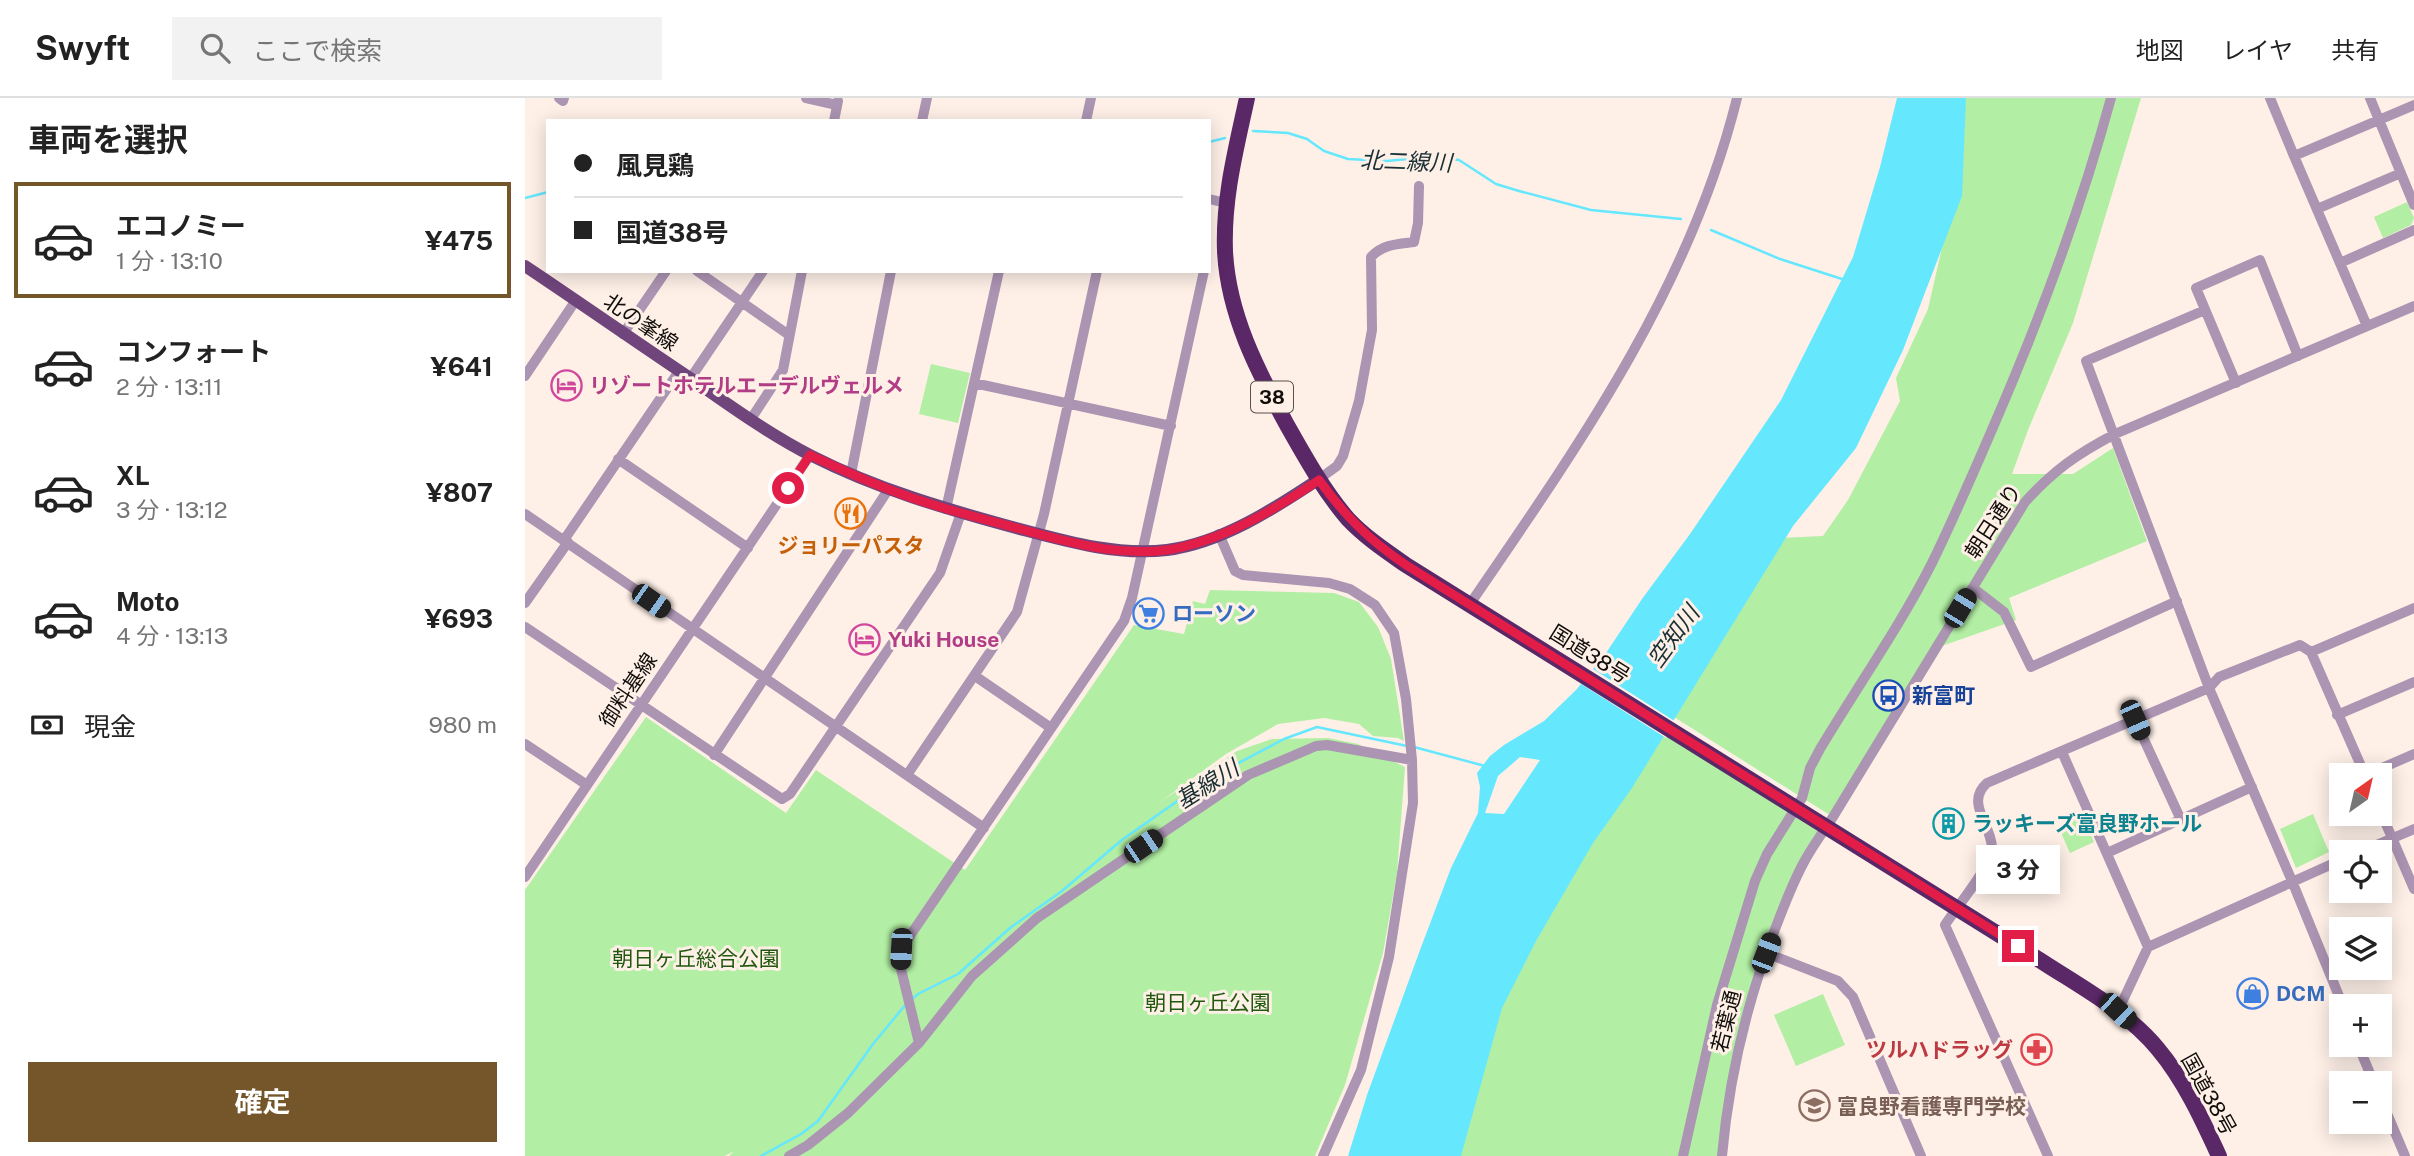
<!DOCTYPE html>
<html lang="ja">
<meta charset="utf-8">
<style>
:root{--surface:#fff;--page:#f2f2f2;--text:#222;--muted:#767676;--line:#e0e0e0;--accent:#75562b}
body{margin:0;font-family:"Public Sans","Noto Sans JP",sans-serif;background:var(--page);color:var(--text);height:100vh;display:flex;flex-direction:column;font-size:26px;white-space:nowrap}
*{box-sizing:border-box;margin:0}
p{font-size:23px;color:var(--muted)}
.icon{flex:none;width:38px;height:38px;fill:none;stroke:currentColor;stroke-width:2;stroke-linecap:round;stroke-linejoin:round}
.map{position:relative;flex:1;overflow:hidden}
.sheet{display:flex;flex-direction:column;background:var(--surface);width:525px}
.sheet>*{flex:none}
.hud{position:absolute;left:21px;top:21px;width:665px;height:154px;border-radius:0px;box-shadow:0 4px 18px #0003;display:grid;align-content:center;height:154px;padding:0 28px;background:var(--surface)}
.needle{width:46px;rotate:34deg}
.tools{position:absolute;left:1804px;top:665px;display:grid;gap:14px}
.tools a{display:grid;place-items:center;width:63px;height:63px;border-radius:0px;background:var(--surface);box-shadow:0 4px 18px #0003;font-size:35px}
.end{position:absolute;width:32px;height:32px;margin:-16px;border:9px solid #e11d48;background:#fff;box-shadow:0 0 0 4px #fff}
.from{border-radius:50%}
.bubble{position:absolute;height:49px;border-radius:0px;background:var(--surface);box-shadow:0 4px 18px #0003;font-size:23px;font-weight:700;line-height:49px;text-align:center}
.car{position:absolute;width:21px;height:42px;margin:-21px -10px;border-radius:9px;box-shadow:0 0 5px 2px #0007;background:linear-gradient(#222 24%,#8ab4d8 0 40%,#222 0 76%,#8ab4d8 0 86%,#222 0)}
.hud b{display:flex;align-items:center;gap:24px;height:66px;font-size:26px}
.hud b+b{border-top:2px solid var(--line)}
.hud i{width:18px;height:18px;background:var(--text)}
ul{padding:0;list-style:none}
li{display:flex;align-items:center;gap:21px;height:116px;margin:0 14px 10px;padding:0 14px;border:4px solid transparent;border-radius:0px}
li div{flex:1}
li b{display:block;font-size:26px}
li em{font-style:normal;font-weight:700}
li.current{border-color:var(--accent)}
li>.icon{width:63px;height:63px;stroke-width:1.5}
h2{padding:0 28px;font-size:32px;line-height:84px}
.pay{display:flex;align-items:center;gap:18px;height:77px;padding:0 28px;font-size:26px}
.pay p{margin-inline-start:auto}
.button{display:flex;gap:14px;margin-top:auto;padding:14px 28px}
.button a{flex:1;height:80px;border-radius:0px;background:var(--accent);color:#fff;font-size:28px;font-weight:700;line-height:80px;text-align:center}
header{display:flex;align-items:center;gap:42px;box-sizing:border-box;height:98px;padding:0 35px;background:var(--surface);border-bottom:2px solid var(--line)}
header strong{font-size:33px}
nav{display:flex;gap:38px;margin-inline-start:auto;font-size:24px}
.search{width:490px;height:63px;background:var(--page);display:flex;align-items:center;gap:18px;box-sizing:border-box;padding:0 24px;border-radius:0px;color:var(--muted);font-size:26px}
main{display:flex;flex:1;min-height:0}
.map>svg:first-child{display:block}
.green{fill:#b2eea3}
.water{fill:#65e7fe;fill-rule:evenodd}
.pier{fill:#fef0e7}
.lines{fill:none;stroke-linecap:round;stroke-linejoin:round}
.stream{stroke:#65e7fe;stroke-width:2.5}
.minor{stroke:#ac94b3;stroke-width:10}
.major{stroke:#70457c;stroke-width:12}
.highway{stroke:#5a2767;stroke-width:16}
.route{stroke:#e11d48;stroke-width:9}
.labels{text-anchor:middle;dominant-baseline:central;stroke-width:6;stroke-linejoin:round;paint-order:stroke}
.shield{fill:#fef0e7;stroke:#58514c;stroke-width:2}
.shield-label{font-size:19px;font-weight:bold;fill:#110d0a}
.street-label{font-size:21px;fill:#110d0a;stroke:#fef0e7}
.hotel-label{font-size:21px;font-weight:bold;fill:#b23c85;stroke:#fef0e7;text-anchor:start}
.food-label{font-size:21px;font-weight:bold;fill:#c56008;stroke:#fef0e7}
.shop-label{font-size:21px;font-weight:bold;fill:#366cbe;stroke:#fef0e7;text-anchor:start}
.transit-label{font-size:21px;font-weight:bold;fill:#164399;stroke:#fef0e7;text-anchor:start}
.culture-label{font-size:21px;font-weight:bold;fill:#0d838f;stroke:#fef0e7;text-anchor:start}
.park-label{font-size:21px;fill:#20580e;stroke:#fef0e7}
.health-label{font-size:21px;font-weight:bold;fill:#be3a42;stroke:#fef0e7;text-anchor:end}
.education-label{font-size:21px;font-weight:bold;fill:#785e54;stroke:#fef0e7;text-anchor:start}
.water-label{font-size:23px;font-style:italic;fill:#192f34;stroke:#fef0e7}
</style>
<header>
<strong>Swyft</strong>
<div class="search"><svg class="icon" aria-label="search" viewBox="0 0 24 24"><circle cx="10" cy="10" r="6"/><path d="M15 15l6 6"/></svg>ここで検索</div>
<nav><a>地図</a><a>レイヤ</a><a>共有</a></nav>
</header>
<main>
<section class="sheet">
<h2>車両を選択</h2>
<ul>
<li class="current"><svg class="icon" aria-label="car" viewBox="0 0 24 24"><path d="M5 17H2v-5l4-1 3-4h7l3 4 3 1v5h-3M9 17h6M6 11h13"/><circle cx="7" cy="17" r="2"/><circle cx="17" cy="17" r="2"/></svg><div><b>エコノミー</b><p>1 分 · 13:10</p></div><em>¥475</em></li>
<li><svg class="icon" aria-label="car" viewBox="0 0 24 24"><path d="M5 17H2v-5l4-1 3-4h7l3 4 3 1v5h-3M9 17h6M6 11h13"/><circle cx="7" cy="17" r="2"/><circle cx="17" cy="17" r="2"/></svg><div><b>コンフォート</b><p>2 分 · 13:11</p></div><em>¥641</em></li>
<li><svg class="icon" aria-label="car" viewBox="0 0 24 24"><path d="M5 17H2v-5l4-1 3-4h7l3 4 3 1v5h-3M9 17h6M6 11h13"/><circle cx="7" cy="17" r="2"/><circle cx="17" cy="17" r="2"/></svg><div><b>XL</b><p>3 分 · 13:12</p></div><em>¥807</em></li>
<li><svg class="icon" aria-label="car" viewBox="0 0 24 24"><path d="M5 17H2v-5l4-1 3-4h7l3 4 3 1v5h-3M9 17h6M6 11h13"/><circle cx="7" cy="17" r="2"/><circle cx="17" cy="17" r="2"/></svg><div><b>Moto</b><p>4 分 · 13:13</p></div><em>¥693</em></li>
</ul>
<div class="pay"><svg class="icon" aria-label="cash" viewBox="0 0 24 24"><path d="M3 7h18v10H3z"/><circle cx="12" cy="12" r="2"/></svg>現金<p>980 m</p></div>
<div class="button"><a>確定</a></div>
</section>
<div class="map">
<svg width="1889" height="1058" viewBox="0 0 1889 1058">
<rect width="100%" height="100%" fill="#fef0e7"/>
<path class="green" d="M1437,0H1616L1548,225L1503,332L1487,376H1548L1588,350L1622,443L1484,500L1491,522L1411,550L1308,719L1141,614L1255,440L1298,438L1323,402L1375,303L1371,280L1403,211L1426,110Z
M1882,104L1889,120L1886,127L1858,140L1849,119Z
M406,266L445,275L433,325L394,316Z
M685,492L809,495L834,504L853,529L866,561L879,643L873,640L848,638L834,626L799,620L753,626L701,656L635,704L712,653L747,641L803,640L833,646L880,669L872,775L858,855L820,987L790,1058H204L209,1053L200,1058H0V792L121,619L261,715L291,672L440,772L609,527L659,536L668,503L680,506Z
M1131,630L1297,736L1280,762L1232,879L1197,1058H928L985,870Z
M1788,716L1804,754L1771,770L1755,731Z
M1557,717L1569,744L1545,755L1533,728Z
M1298,896L1320,947L1271,968L1249,917Z"/>
<path class="water" d="M1372,0H1441L1437,98L1378,252L1331,350L1268,428L1107,690L1068,745L1011,843L977,910L936,1058H823L842,997L895,852L926,770L953,715L955,689L952,675L965,658L979,647L1019,623L1051,592L1081,555L1117,501L1165,436L1256,302L1328,159L1355,69ZM995,659L1015,662L979,716L960,715L973,678Z"/>
<path class="pier" d="M1065,569L1151,624L1141,640L1053,584Z"/>
<g class="lines">
<path class="stream" d="M728,33L763,35L782,41L799,53L823,61L862,63L903,59L934,62L971,86L994,93L1066,112L1156,121
M684,44L700,40
M0,100L23,94
M1186,132L1255,161L1317,181
M889,649L960,668
M386,902L393,896L433,876L485,830L537,793L598,741L687,679L759,641L792,629L882,648
M236,1058L276,1036L293,1023L348,946L381,906"/>
<path class="minor" d="M34,0L38,3L39,0
M281,0L312,7
M1745,0L1769,58
M1845,0L1889,107
M309,23L313,3
M397,23L402,0
M561,23L566,0
M684,101L701,105
M1792,111L1876,75
M1815,165L1889,132
M172,173L264,237
M1680,212L1561,263L1684,590L1767,783L1818,908
M1842,228L1769,58L1889,7
M98,236L141,173
M0,278L51,202
M165,281L238,173
M449,285L646,328
M1711,285L1671,190L1735,162L1773,258
M226,321L258,272L277,173
M93,361L223,450
M326,376L366,173
M794,381L812,368L818,358L834,303L847,232L846,159C858,146 873,146 889,144L893,125L894,88
M421,411L474,173
M0,416L459,730
M694,436L710,473L718,477L804,485L825,491L850,507L869,535L881,601L887,662L888,705L864,859L836,972L798,1058
M39,442L154,273
M1448,490L1479,514L1506,569L1652,503
M0,505L43,444
M945,506C1054,347 1165,190 1212,0
M0,529L257,701L265,696L415,475L436,415
M1786,554L1889,510
M450,578L526,630
M1812,617L1889,584
M1610,622L1656,722
M0,646L62,687
M1537,654L1623,849
M189,657L363,392
M382,677L492,514L519,416L572,173
M1841,677L1889,656
M1855,712L1889,791
M1835,754L1889,731
M1582,755L1727,689
M0,779L285,357
M1241,855L1313,883L1328,899L1396,1058
M1593,913L1623,849L1816,762
M394,945L375,867L376,851L599,523L607,500L679,173
M1833,947L1849,985
M1855,999L1880,1058
M264,1058L283,1047L323,1015L394,945L447,878L512,820L723,677L791,648L802,647L887,662
M1158,1058L1192,907L1230,783L1242,756L1277,700L1285,670L1295,651C1332,589 1374,530 1407,465C1428,422 1447,378 1466,334C1513,226 1555,114 1586,0
M1197,1058C1204,980 1221,907 1249,834C1258,810 1267,786 1279,764C1287,749 1298,734 1308,719L1500,404C1529,372 1552,356 1590,336L1889,208
M1523,1058L1420,827C1430,811 1467,767 1467,752C1468,728 1439,705 1462,685L1684,590L1694,579L1775,547L1786,554L1840,677"/>
<path class="major" d="M0,168C57,206 114,246 171,284C208,310 246,337 287,358C352,391 421,411 491,430C540,443 591,458 642,452C696,445 749,411 794,381"/>
<path class="highway" d="M722,0C711,51 698,100 700,153C703,216 732,272 762,327C780,359 799,393 823,421C840,439 861,453 881,467L1513,861C1554,888 1602,913 1633,951C1659,982 1677,1021 1694,1058"/>
</g>
<g class="lines">
<path class="route" d="M263,390L285,357C311,369 336,381 363,391C406,408 451,419 495,431C547,445 603,462 657,449C706,438 753,409 794,382C820,418 844,442 881,467L1493,848"/>
</g>
<defs>
<symbol id="hotel-ring" viewBox="-11 -11 22 22"><circle r="9.5" fill="#fef0e7" stroke="#d1479c" stroke-width="1.5"/><path d="M-6-4.5h1.5V1H6V5H4.5V3h-9V5H-6ZM-4 0a1.8 1.8 0 1 1 3.6 0ZM.5 0V-2.5h3Q6-2.5 6 0Z" fill="#d1479c"/></symbol>
<symbol id="restaurant-ring" viewBox="-11 -11 22 22"><circle r="9.5" fill="#fef0e7" stroke="#e8710a" stroke-width="1.5"/><path d="M-5-6h1v4h1v-4h1v4h1v-4h1v5L-1.5 .5V6h-2V.5L-5-1ZM5-6V6H3V1.5H1.5Q1.5-4 5-6Z" fill="#e8710a"/></symbol>
<symbol id="supermarket-ring" viewBox="-11 -11 22 22"><circle r="9.5" fill="#fef0e7" stroke="#3f7fe0" stroke-width="1.5"/><path d="M-6-5.5h2.5l.6 2H6L4.5 2H-2.5L-4.4-4H-6ZM-1.5 3.2a1.3 1.3 0 1 0 .1 0ZM3 3.2a1.3 1.3 0 1 0 .1 0Z" fill="#3f7fe0"/></symbol>
<symbol id="bus-ring" viewBox="-11 -11 22 22"><circle r="9.5" fill="#fef0e7" stroke="#1a4fb4" stroke-width="1.5"/><path d="M-5-6H5V4H4V6H2V4H-2V6H-4V4H-5ZM-3.5-4V0h7V-4ZM-3.5 1.2v1.5H-2V1.2ZM2 1.2v1.5H3.5V1.2Z" fill="#1a4fb4"/></symbol>
<symbol id="building-ring" viewBox="-11 -11 22 22"><circle r="9.5" fill="#fef0e7" stroke="#0f9aa8" stroke-width="1.5"/><path d="M-4-6H4V6H1V3H-1V6H-4ZM-2.5-4.3h1.7v1.8h-1.7ZM.8-4.3h1.7v1.8H.8ZM-2.5-1h1.7V.8h-1.7ZM.8-1h1.7V.8H.8Z" fill="#0f9aa8"/></symbol>
<symbol id="shop-ring" viewBox="-11 -11 22 22"><circle r="9.5" fill="#fef0e7" stroke="#3f7fe0" stroke-width="1.5"/><path d="M-5-2.5h2.3a2.7 3.5 0 0 1 5.4 0H5L5.5 6h-11ZM-1.5-2.5h3a1.5 2.3 0 0 0-3 0Z" fill="#3f7fe0"/></symbol>
<symbol id="pharmacy-ring" viewBox="-11 -11 22 22"><circle r="9.5" fill="#fef0e7" stroke="#e0444e" stroke-width="1.5"/><path d="M-2-6h4v4h4v4h-4v4h-4v-4h-4v-4h4Z" fill="#e0444e"/></symbol>
<symbol id="school-ring" viewBox="-11 -11 22 22"><circle r="9.5" fill="#fef0e7" stroke="#8d6e63" stroke-width="1.5"/><path d="M0-5L7-2L0 1L-7-2ZM-4 1L0 2.5L4 1V4Q0 6-4 4Z" fill="#8d6e63"/></symbol>
</defs>
<g fill-rule="evenodd">
<use href="#hotel-ring" x="24" y="270" width="35" height="35"/>
<use href="#restaurant-ring" x="308" y="398" width="35" height="35"/>
<use href="#supermarket-ring" x="606" y="498" width="35" height="35"/>
<use href="#hotel-ring" x="322" y="524" width="35" height="35"/>
<use href="#bus-ring" x="1346" y="580" width="35" height="35"/>
<use href="#building-ring" x="1406" y="708" width="35" height="35"/>
<use href="#shop-ring" x="1710" y="878" width="35" height="35"/>
<use href="#pharmacy-ring" x="1494" y="934" width="35" height="35"/>
<use href="#school-ring" x="1272" y="990" width="35" height="35"/>
</g>
<g class="labels">
<rect class="shield" x="726" y="283.5" width="42" height="31" rx="5"/>
<g class="shield-label">
<text x="747" y="299">38</text>
</g>
<g class="street-label">
<text transform="translate(116 224) rotate(34)">北の峯線</text>
<text transform="translate(1468 423) rotate(-57)">朝日通り</text>
<text transform="translate(1065 556) rotate(32)">国道38号</text>
<text transform="translate(103 592) rotate(-56)">御料基線</text>
<text transform="translate(1201 923) rotate(-76)">若葉通</text>
<text transform="translate(1684 996) rotate(61)">国道38号</text>
</g>
<g class="hotel-label">
<text x="64" y="287">リゾートホテルエーデルヴェルメ</text>
<text x="363" y="541">Yuki House</text>
</g>
<g class="food-label">
<text x="326" y="447">ジョリーパスタ</text>
</g>
<g class="shop-label">
<text x="647" y="515">ローソン</text>
<text x="1751" y="895">DCM</text>
</g>
<g class="transit-label">
<text x="1387" y="597">新富町</text>
</g>
<g class="culture-label">
<text x="1447" y="725">ラッキーズ富良野ホール</text>
</g>
<g class="park-label">
<text x="171" y="860">朝日ヶ丘総合公園</text>
<text x="683" y="904">朝日ヶ丘公園</text>
</g>
<g class="health-label">
<text x="1488" y="951">ツルハドラッグ</text>
</g>
<g class="education-label">
<text x="1312" y="1008">富良野看護専門学校</text>
</g>
<g class="water-label">
<text transform="translate(881 63) rotate(2)">北二線川</text>
<text transform="translate(1148 538) rotate(-54)">空知川</text>
<text transform="translate(682 686) rotate(-32)">基線川</text>
</g>
</g>
</svg>
<div class="tools">
<a><svg class="needle" viewBox="-14 -14 28 28"><path d="M0-13l5 13h-10z" fill="#e53935"/><path d="M0 13l5-13h-10z" fill="#767676"/></svg></a>
<a><svg class="icon" aria-label="locate" viewBox="0 0 24 24"><circle cx="12" cy="12" r="6"/><path d="M12 2v4M12 18v4M2 12h4M18 12h4"/></svg></a>
<a><svg class="icon" aria-label="layers" viewBox="0 0 24 24"><path d="M12 4l9 5-9 5-9-5zM3 14l9 5 9-5"/></svg></a>
<a>+</a>
<a>−</a>
</div>
<i class="end from" style="left:263px;top:390px"></i>
<i class="end" style="left:1493px;top:848px"></i>
<div class="bubble" style="left:1451px;top:747px;width:84px">3 分</div>
<i class="car" style="left:126px;top:503px;rotate:125deg"></i>
<i class="car" style="left:1435px;top:510px;rotate:31deg"></i>
<i class="car" style="left:1610px;top:622px;rotate:156deg"></i>
<i class="car" style="left:618px;top:748px;rotate:56deg"></i>
<i class="car" style="left:376px;top:851px;rotate:183deg"></i>
<i class="car" style="left:1241px;top:855px;rotate:21deg"></i>
<i class="car" style="left:1593px;top:913px;rotate:133deg"></i>
<div class="hud">
<b><i class="from"></i>風見鶏</b>
<b><i></i>国道38号</b>
</div>
</div>
</main>
